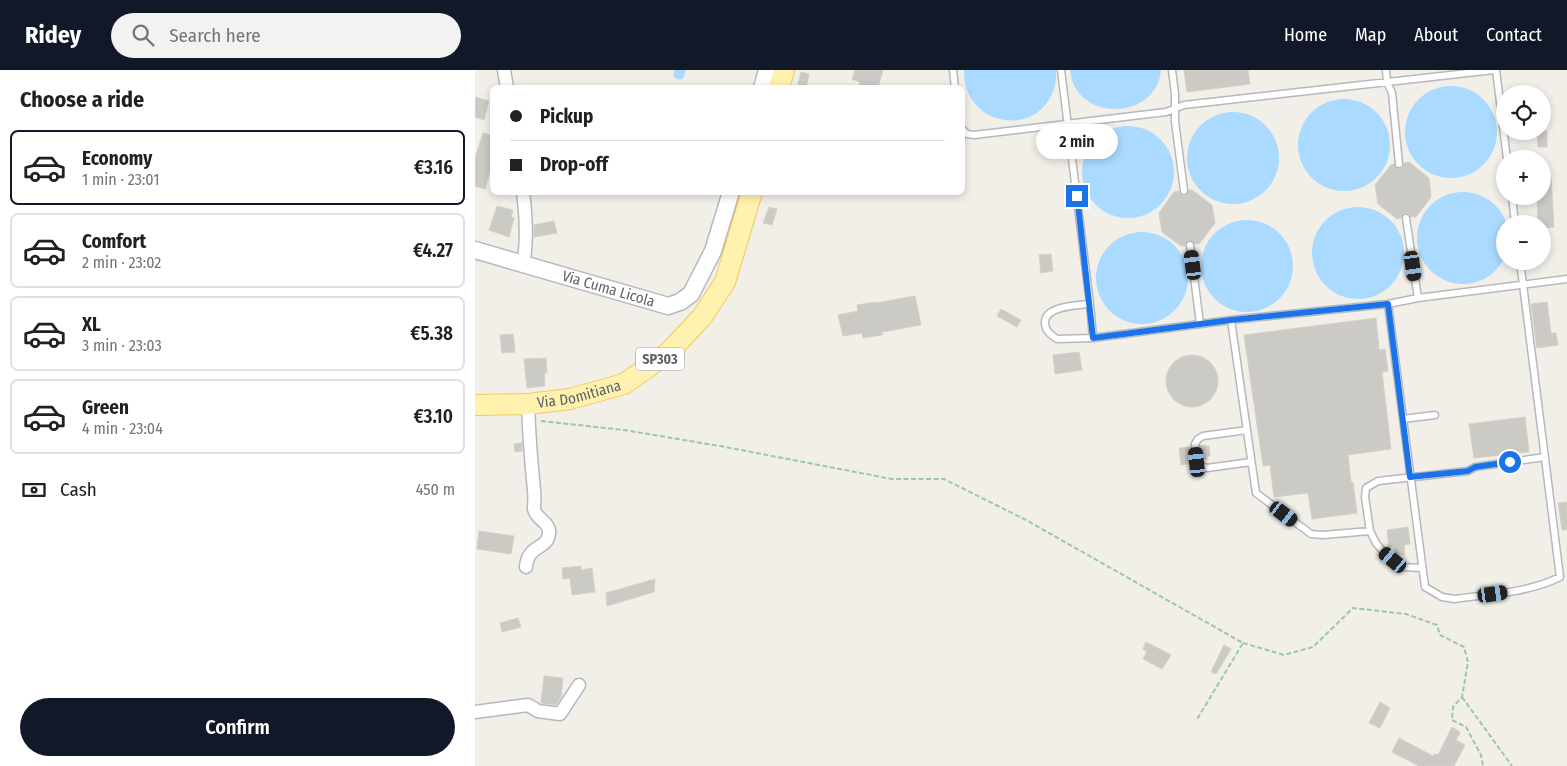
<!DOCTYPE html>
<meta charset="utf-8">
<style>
:root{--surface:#fff;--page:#f2f2f2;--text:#202124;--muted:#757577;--line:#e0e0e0;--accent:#111827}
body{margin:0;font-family:"Fira Sans Condensed",sans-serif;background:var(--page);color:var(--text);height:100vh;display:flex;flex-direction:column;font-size:19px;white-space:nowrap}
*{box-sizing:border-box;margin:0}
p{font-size:16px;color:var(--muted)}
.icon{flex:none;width:28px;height:28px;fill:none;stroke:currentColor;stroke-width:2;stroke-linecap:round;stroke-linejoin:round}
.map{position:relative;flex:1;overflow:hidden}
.sheet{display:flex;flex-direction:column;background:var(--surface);width:475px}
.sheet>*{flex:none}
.hud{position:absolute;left:15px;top:15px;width:475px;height:110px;border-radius:8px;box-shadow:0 2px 8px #0003;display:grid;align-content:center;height:110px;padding:0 20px;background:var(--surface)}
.buttons{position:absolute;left:1021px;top:15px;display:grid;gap:10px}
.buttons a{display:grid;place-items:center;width:55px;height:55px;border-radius:50%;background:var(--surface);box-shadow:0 2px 8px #0003;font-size:25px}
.end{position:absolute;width:22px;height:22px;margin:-11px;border:6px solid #1a73e8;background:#fff;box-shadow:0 0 0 2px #fff}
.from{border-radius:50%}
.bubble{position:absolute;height:35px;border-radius:18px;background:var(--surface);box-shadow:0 2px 8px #0003;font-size:16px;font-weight:600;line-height:35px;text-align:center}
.car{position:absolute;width:15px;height:30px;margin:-15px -8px;border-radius:6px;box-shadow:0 0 4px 1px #0007;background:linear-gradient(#222 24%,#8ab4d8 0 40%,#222 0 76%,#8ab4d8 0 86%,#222 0)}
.hud b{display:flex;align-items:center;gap:18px;height:48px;font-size:19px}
.hud b+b{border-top:1px solid var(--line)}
.hud i{width:12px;height:12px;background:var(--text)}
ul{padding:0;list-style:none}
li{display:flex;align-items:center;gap:15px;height:75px;margin:0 10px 8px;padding:0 10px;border:2px solid var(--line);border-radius:8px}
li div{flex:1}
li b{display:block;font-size:19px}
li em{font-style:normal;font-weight:600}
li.active{border-color:var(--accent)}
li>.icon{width:45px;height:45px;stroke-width:1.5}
h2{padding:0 20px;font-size:22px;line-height:60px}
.pay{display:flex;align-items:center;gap:12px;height:55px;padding:0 20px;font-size:19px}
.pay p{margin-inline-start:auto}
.action{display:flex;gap:10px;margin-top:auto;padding:10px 20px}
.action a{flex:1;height:58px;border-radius:30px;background:var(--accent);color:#fff;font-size:20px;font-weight:600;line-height:58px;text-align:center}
header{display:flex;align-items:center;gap:30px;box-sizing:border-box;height:70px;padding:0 25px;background:var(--accent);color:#fff}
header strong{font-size:24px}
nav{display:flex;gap:28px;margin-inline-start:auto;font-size:18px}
.search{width:350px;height:45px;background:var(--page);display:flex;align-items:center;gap:12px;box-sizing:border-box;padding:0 18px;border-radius:28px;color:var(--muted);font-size:19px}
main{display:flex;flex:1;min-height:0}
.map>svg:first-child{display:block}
.water{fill:#aadaff}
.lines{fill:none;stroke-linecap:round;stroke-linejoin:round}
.canal{stroke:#aadaff;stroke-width:11}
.building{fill:#cccac5;stroke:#d6d1c6}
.service-casing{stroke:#b5b8bc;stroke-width:9}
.minor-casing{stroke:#b5b8bc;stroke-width:15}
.tertiary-casing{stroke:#b5b8bc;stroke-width:19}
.primary-casing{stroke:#f2c960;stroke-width:22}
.path{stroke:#9cc7a9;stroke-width:2;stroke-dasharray:5 2.5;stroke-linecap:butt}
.service{stroke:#fff;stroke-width:6}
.minor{stroke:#fff;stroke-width:12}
.tertiary{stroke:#fff;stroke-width:16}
.primary{stroke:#fff2af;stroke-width:20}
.route{stroke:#1a73e8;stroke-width:6}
.labels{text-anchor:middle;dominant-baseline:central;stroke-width:4;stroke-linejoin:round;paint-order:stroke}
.shield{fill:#fff;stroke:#8f9295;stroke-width:1}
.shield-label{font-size:14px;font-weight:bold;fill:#5f6368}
.street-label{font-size:15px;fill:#5f6368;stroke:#fff}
</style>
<header>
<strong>Ridey</strong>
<div class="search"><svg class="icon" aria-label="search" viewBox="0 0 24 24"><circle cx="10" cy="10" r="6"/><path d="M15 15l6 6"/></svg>Search here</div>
<nav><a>Home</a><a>Map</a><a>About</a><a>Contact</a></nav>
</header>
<main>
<section class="sheet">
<h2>Choose a ride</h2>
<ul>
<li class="active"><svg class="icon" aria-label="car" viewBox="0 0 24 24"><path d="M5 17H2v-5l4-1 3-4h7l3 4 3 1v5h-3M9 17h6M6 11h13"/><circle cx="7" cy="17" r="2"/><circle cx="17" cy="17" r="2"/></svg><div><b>Economy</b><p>1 min · 23:01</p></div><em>€3.16</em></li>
<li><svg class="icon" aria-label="car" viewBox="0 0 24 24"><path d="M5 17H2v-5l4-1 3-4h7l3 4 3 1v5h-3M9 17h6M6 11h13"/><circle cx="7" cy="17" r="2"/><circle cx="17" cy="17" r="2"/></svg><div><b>Comfort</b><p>2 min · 23:02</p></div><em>€4.27</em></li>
<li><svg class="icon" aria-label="car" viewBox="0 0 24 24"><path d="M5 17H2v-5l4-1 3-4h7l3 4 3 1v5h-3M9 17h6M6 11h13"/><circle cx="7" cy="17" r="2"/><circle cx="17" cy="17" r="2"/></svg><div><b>XL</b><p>3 min · 23:03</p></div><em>€5.38</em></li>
<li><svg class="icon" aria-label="car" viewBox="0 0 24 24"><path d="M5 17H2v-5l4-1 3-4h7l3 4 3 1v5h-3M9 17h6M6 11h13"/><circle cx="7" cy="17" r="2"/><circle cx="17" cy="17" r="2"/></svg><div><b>Green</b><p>4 min · 23:04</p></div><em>€3.10</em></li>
</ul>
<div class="pay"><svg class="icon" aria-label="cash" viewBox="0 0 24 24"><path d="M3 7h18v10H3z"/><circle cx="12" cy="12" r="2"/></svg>Cash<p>450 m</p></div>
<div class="action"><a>Confirm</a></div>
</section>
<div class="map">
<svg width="1092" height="696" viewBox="0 0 1092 696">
<rect width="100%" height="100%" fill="#f1efe8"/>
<path class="water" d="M489,0H581C581,5 581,11 580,15C566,71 487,57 489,0Z
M595,0H686C682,51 600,53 595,0Z
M930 62a46 46 0 1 1 92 0a46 46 0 1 1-92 0Z
M823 75a46 46 0 1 1 92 0a46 46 0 1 1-92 0Z
M712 88a46 46 0 1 1 92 0a46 46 0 1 1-92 0Z
M607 102a46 46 0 1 1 92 0a46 46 0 1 1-92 0Z
M942 168a46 46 0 1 1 92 0a46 46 0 1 1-92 0Z
M837 183a46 46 0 1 1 92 0a46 46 0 1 1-92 0Z
M726 196a46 46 0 1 1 92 0a46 46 0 1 1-92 0Z
M621 208a46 46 0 1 1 92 0a46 46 0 1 1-92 0Z"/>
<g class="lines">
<path class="canal" d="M204,4L205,0"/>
</g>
<path class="building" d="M380,0H408L403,18H383L385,12L377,9Z
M709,0H773L775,14L712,22Z
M326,2L334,4L331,18H322Z
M0,27L14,31L9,50L0,47Z
M1062,61H1072V77H1063Z
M8,63L18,66V90L10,119L0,116V88Z
M934,92L954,108L956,127L941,147H936L935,145L931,143L928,144L926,148L922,149L903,134L900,115L916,95L919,94L922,98L925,99L928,96L929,93Z
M1076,106L1079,157L1068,158V154H1063L1062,126H1068V107Z
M714,120H717L737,135L740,153L724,174H720L717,171L714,170L711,173L710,176H706L687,162L684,143L699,122L704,121L705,124L709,126L712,125Z
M22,136L38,140L36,147L39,148L34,167L14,160Z
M294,137L302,139L297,155L288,153Z
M79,151L82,163L59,167V155Z
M576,184L578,201L566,203L564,185Z
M440,226L446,255L407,262V265L388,268L387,263L368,266L363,245L383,241L382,235L401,232V233Z
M1072,232L1076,263H1081L1083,275L1062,278L1056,234Z
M526,239L546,250L542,257L522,246Z
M901,248L904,280L910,279L913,301L907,302L916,379L873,385L876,412H878L882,443L837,449L833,423L799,427L795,395L788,396L769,265Z
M38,264L40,282L27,283L25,265Z
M604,282L607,300L580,304L578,285Z
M691 311a26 26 0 1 1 52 0a26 26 0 1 1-52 0Z
M65,288V289L71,288L72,303H69L70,316L52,318L49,289Z
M1050,347L1054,382L999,388L994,354Z
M47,373V381L40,382L39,374Z
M731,375V377L734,376L735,386H732L733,389L727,390L725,376Z
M715,377L717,393L706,395L704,378Z
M1092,432V460H1087L1083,433Z
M933,457L935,474L929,475L930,485H920L919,476L914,477L912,460Z
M4,461L39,466L36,484L2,479Z
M106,496V500L117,498L120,522L97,525L95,508L88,509L87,498Z
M180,509L179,522L132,536L131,523Z
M43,548L46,557L27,562L25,553Z
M671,572L696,585L687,599L668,589L672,582L668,579Z
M749,575L756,579L741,604L736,602Z
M69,606L88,608L86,627L81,635L66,633Z
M905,632L915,638L905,658L894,653Z
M977,657L985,662L981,670L990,675L979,696H944L917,682L924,668L958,686L960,684L963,685Z"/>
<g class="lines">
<defs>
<path id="service" d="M478,0L480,18
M586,0L615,234L618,268
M697,0L700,24V51L709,121
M911,0L912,12L917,23L924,94
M1021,0L1032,89
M488,60L492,64L499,65L691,42L709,35L1019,0
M1037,126L1040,154
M931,148L943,228
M715,175L725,254
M615,234C603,235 569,236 570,253C570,261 576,265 582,269L618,268L756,250L913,234L943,228L1092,209
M913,234L950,517L967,527L980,529C1015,524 1053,523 1085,507L1045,191
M756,250L781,423L836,464L848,465L895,461
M928,349L960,345
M772,360L728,366L723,369L720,374L722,392L726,396L732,398L776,392
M947,498L927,497L909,483L901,473L895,461L890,427L891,418L903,411L993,401L1000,397L1070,387"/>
<path id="minor" d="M29,0L32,18
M48,194C53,171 51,146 48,122
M51,497C53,474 72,480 74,464C76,452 61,450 59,439C59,433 60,426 59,420C56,391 54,363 53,334
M0,642L53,635L63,641L85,644L104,615"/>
<g id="tertiary">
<path d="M287,18L292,0"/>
<path id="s1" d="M0,180L193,236L205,232L216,224L238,181L256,122"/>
</g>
<g id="primary">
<path d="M304,18L309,0"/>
<path id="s2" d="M0,335L53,334L95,329L149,314L193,283L227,247L250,212L277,122"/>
</g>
</defs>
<use href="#service" class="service-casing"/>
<use href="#minor" class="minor-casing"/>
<use href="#tertiary" class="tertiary-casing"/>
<use href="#primary" class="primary-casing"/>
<path class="path" d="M66,351L149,360L245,376L417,409H469L551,450L768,573L721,651
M768,573L809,585L838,577L878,538L931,544L962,555L965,565L989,577L993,592L987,627L978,637L977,650L991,657L1006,685L1008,696
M987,627L1037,696"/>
<use href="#service" class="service"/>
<use href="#minor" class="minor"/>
<use href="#tertiary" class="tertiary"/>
<use href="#primary" class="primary"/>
</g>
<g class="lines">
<path class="route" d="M602,126L618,268L756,250L913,234L935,407L993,401L1000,397L1035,392"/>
</g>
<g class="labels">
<rect class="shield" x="161" y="277.5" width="48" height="23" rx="4"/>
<g class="shield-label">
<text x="185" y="289">SP303</text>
</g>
<g class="street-label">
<text stroke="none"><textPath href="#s1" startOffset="139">Via Cuma Licola</textPath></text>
<text stroke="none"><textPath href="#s2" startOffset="105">Via Domitiana</textPath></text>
</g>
</g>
</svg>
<div class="buttons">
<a><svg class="icon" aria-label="locate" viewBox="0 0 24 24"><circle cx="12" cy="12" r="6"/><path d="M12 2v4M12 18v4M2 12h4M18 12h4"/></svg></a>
<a>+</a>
<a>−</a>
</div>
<i class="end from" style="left:1035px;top:392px"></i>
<i class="end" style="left:602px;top:126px"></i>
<div class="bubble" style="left:561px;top:54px;width:82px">2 min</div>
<i class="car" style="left:718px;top:195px;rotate:353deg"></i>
<i class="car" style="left:938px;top:196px;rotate:172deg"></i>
<i class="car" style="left:722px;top:392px;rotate:354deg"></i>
<i class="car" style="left:809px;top:444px;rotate:127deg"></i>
<i class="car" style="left:918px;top:490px;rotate:310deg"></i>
<i class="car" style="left:1018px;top:524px;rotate:82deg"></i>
<div class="hud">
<b><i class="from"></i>Pickup</b>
<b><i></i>Drop-off</b>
</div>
</div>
</main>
